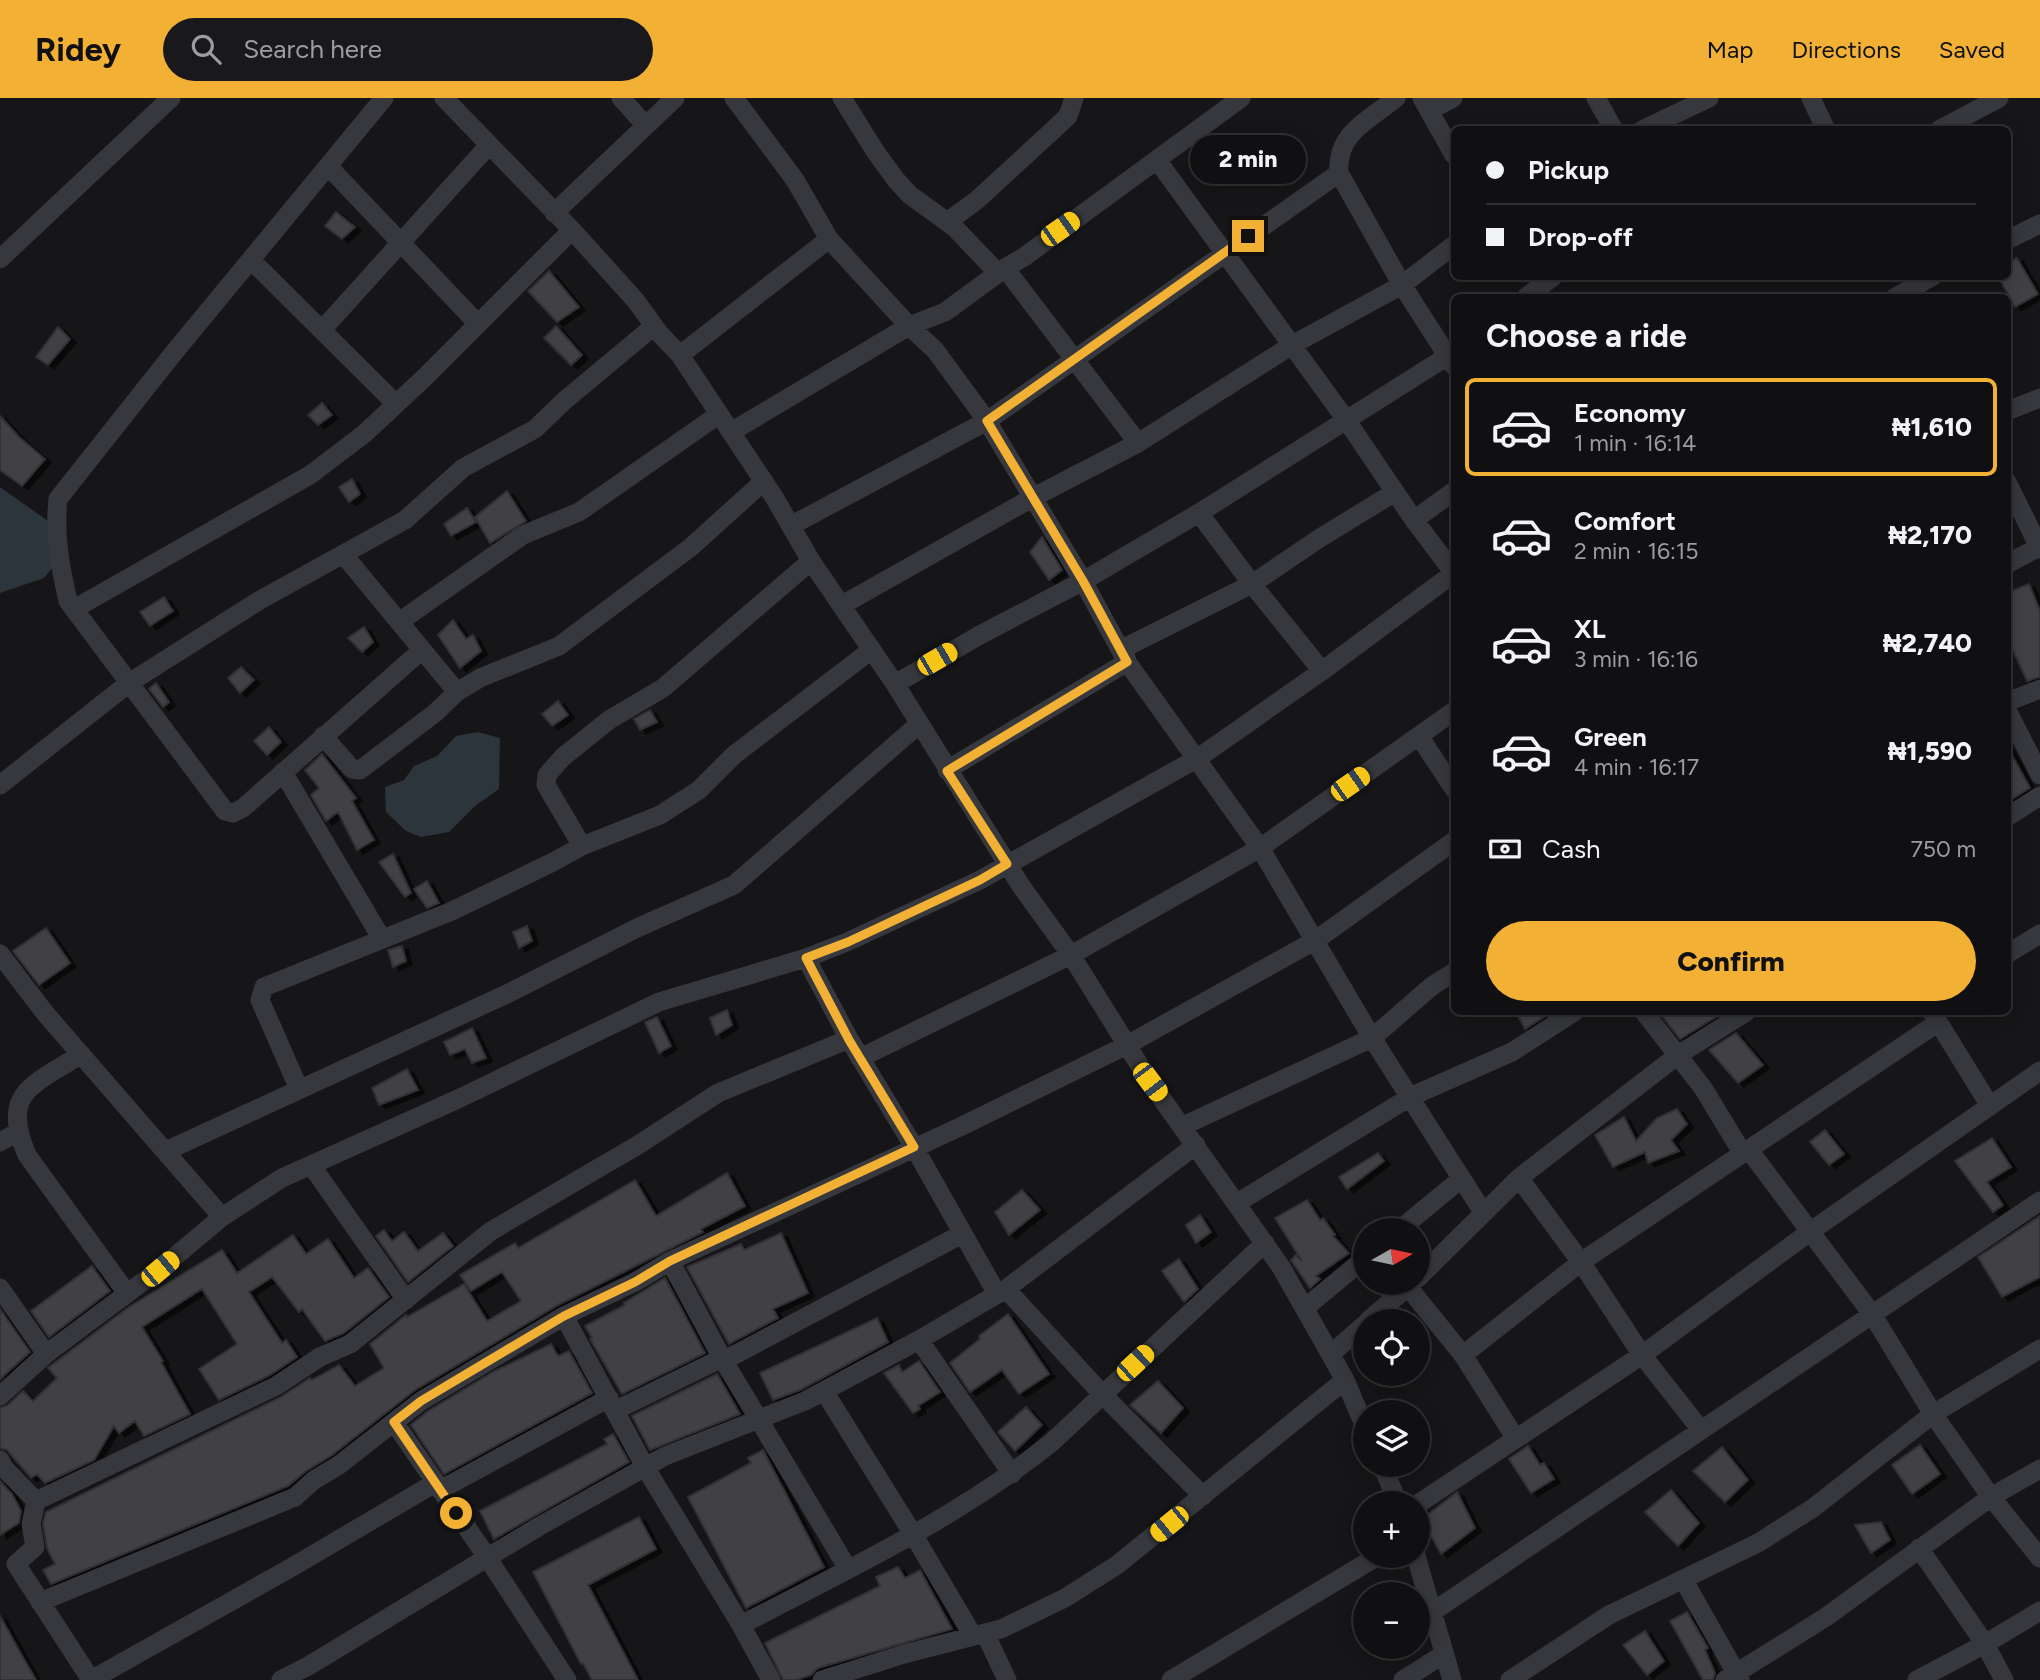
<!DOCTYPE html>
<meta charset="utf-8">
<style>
:root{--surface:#101012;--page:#19191b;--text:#f1f3f6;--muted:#9c9d9f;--line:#303032;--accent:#f2b134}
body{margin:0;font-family:Figtree,sans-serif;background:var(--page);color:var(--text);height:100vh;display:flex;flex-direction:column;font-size:26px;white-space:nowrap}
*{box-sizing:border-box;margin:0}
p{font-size:23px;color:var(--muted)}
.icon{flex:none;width:38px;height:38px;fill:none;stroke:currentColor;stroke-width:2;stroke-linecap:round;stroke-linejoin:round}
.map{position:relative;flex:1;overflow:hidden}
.details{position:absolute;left:1451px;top:196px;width:560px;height:721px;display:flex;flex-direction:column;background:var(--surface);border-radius:10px;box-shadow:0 4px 18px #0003,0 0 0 2px var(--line)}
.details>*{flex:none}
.top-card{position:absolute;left:1451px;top:28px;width:560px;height:154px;border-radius:10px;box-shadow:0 4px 18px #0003,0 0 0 2px var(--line);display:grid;align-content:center;height:154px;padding:0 35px;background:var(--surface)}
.needle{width:46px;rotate:81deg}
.tools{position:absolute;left:1353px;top:1120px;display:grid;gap:14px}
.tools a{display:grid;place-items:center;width:77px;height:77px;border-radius:50%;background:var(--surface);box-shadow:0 4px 18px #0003,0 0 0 2px var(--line);font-size:35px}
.end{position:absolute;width:32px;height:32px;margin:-16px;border:9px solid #f2b134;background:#111;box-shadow:0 0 0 4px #111}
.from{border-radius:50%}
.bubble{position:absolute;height:49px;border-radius:24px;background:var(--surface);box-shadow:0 4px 18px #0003,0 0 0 2px var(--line);font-size:23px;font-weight:800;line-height:49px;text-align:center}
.car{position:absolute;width:21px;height:42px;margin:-21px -10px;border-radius:9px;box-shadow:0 0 5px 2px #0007;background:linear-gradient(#f5c518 24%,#345 0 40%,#f5c518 0 76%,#345 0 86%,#f5c518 0)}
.top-card b{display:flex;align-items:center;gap:24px;height:66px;font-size:26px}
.top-card b+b{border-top:2px solid var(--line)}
.top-card i{width:18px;height:18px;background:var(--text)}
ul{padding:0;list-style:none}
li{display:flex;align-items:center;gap:21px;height:98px;margin:0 14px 10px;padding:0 21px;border:4px solid transparent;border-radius:10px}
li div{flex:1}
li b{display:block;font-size:26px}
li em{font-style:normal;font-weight:800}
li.active{border-color:var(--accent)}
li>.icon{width:63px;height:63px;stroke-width:1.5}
h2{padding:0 35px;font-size:32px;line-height:84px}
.pay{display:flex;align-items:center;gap:18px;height:77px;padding:0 35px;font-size:26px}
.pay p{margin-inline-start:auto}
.action{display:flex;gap:14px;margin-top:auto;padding:14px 35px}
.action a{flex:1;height:80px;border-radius:42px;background:var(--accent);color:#111;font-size:28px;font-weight:800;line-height:80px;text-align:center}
header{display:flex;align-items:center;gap:42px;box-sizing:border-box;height:98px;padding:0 35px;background:var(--accent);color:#111}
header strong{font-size:33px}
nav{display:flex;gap:38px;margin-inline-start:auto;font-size:24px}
.search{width:490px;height:63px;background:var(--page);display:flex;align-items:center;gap:18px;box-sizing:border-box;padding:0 24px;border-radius:38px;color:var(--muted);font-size:26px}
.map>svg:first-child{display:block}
.water{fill:#2c353c}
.building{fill:#404145;stroke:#303034;stroke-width:2;filter:url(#shadow)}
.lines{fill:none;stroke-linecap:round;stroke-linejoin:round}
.minor{stroke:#37383d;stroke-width:19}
.route{stroke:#f2b134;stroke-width:9}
</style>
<header>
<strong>Ridey</strong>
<div class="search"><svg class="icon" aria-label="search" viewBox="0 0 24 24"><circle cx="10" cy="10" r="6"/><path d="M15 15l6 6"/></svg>Search here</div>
<nav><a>Map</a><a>Directions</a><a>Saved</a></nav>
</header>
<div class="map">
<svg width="2040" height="1582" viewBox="0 0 2040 1582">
<defs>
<filter id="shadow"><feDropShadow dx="6" dy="3.5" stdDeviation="0" flood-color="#0009"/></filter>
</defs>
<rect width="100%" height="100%" fill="#161618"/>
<path class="water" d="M0,389L48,423L54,468L44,480L0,495Z
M478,634L500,640L499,691L475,708L449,734L421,739L406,733L386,714L385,689L404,682L414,668L437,658L456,638Z"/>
<path class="building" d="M336,114L355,129L342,141L325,128Z
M2017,160L2038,196L2015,209L1998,178H2007V166Z
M549,173L579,209L557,224L528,193Z
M556,228L582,257L571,267L544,240Z
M58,229L70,241L48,267L36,259Z
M322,305L332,317L318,327L308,317Z
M0,318L19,339L45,361L22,388L0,372Z
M352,381L360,396L349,404L339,389Z
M507,393L526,423L490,445L475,419Z
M467,410L476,424L451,438L444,426Z
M1042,439L1062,472L1049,482L1030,454Z
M2029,486L2040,513V579L2027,583L2007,539V495Z
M164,499L173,513L150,528L140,514Z
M453,522L466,541L473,537L481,553L460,570L438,537Z
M364,529L373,544L362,554L348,540Z
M241,569L254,582L240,595L228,580Z
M156,585L169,604L163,609L149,591Z
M558,603L568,617L552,628L542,616Z
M650,612L657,624L640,632L634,621Z
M269,629L281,644L267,657L254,643Z
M2007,648L2030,690L2007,704Z
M322,656L356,700L352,703L374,742L357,752L338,714L326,723L311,697L319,690L305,672Z
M393,756L411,795L405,799L379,764Z
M427,783L439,805L427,810L414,791Z
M527,828L532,843L519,850L513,834Z
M46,830L70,865L39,887L13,853Z
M402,848L406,863L393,869L388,852Z
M727,912L732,927L716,937L710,920Z
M1516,914H1552L1525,931Z
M1659,914H1719L1721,916L1680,941Z
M657,919L671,948L659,955L645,924Z
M472,930L486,960L472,965L465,951L450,957L444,944Z
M1736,935L1763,967L1738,985L1709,952Z
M407,971L418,992L379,1007L372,990Z
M1677,1011L1687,1026L1671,1042L1679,1053L1648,1065L1645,1054L1613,1069L1595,1037L1624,1019L1636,1043L1657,1020Z
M1825,1032L1844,1056L1829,1067L1810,1044Z
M1992,1040L2011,1069L1987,1084L2003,1107L1993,1114L1955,1063Z
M1378,1055L1384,1063L1347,1091L1339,1079Z
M727,1075L745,1108L701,1131L703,1134L558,1207L415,1292L332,1357L306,1373L288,1388L51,1486L43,1472L55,1466L47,1450L43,1426L46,1414L281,1299L310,1280L312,1282L339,1267L355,1288L384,1270L370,1246L406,1217L407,1219L464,1186L487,1223L521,1203L502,1174L471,1193L460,1177L515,1145L518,1150L635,1082L656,1118Z
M1022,1092L1040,1112L1009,1137L995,1114Z
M1307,1102L1320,1122L1323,1120L1335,1137L1333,1138L1349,1155L1316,1178L1320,1181L1310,1190L1291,1162L1296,1157L1302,1163L1275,1120Z
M1200,1117L1211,1134L1196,1145L1186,1127Z
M2040,1118V1179L2002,1199L1978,1159Z
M384,1132L392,1143L404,1134L418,1153L443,1135L453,1148L408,1184L376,1138Z
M781,1135L808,1195L773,1211L778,1220L729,1246L687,1169L741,1146L744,1152Z
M293,1137L306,1156L328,1141L354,1180L368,1170L389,1199L344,1235L325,1243L302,1211L299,1214L272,1179L249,1194L282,1245L286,1242L297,1259L270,1277L219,1302L199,1271L237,1246L202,1191L142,1229L163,1263L161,1264L190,1316L144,1338L135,1323L119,1335L114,1328L94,1362L45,1385L37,1376L31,1380L7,1352L0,1350V1310L8,1307L23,1293L33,1303L57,1280L48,1270L129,1209L222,1152L237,1175Z
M1179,1161L1198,1191L1184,1204L1162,1173Z
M92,1168L110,1193L49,1239L31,1213Z
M665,1180L705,1255L622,1296L590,1241L592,1240L585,1228L625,1207L624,1205Z
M0,1211L30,1254L0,1281Z
M1008,1216L1049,1276L1019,1296L1002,1272L970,1294L950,1265L980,1241L979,1238Z
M877,1220L888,1244L800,1292L773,1302L760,1275Z
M551,1246L558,1258L569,1253L592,1295L444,1376L411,1327L428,1313L495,1273Z
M919,1263L940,1294L918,1308L920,1311L913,1315L884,1275L899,1267L902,1274Z
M717,1276L740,1316L650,1352L632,1318Z
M1158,1283L1183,1310L1161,1335L1130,1307Z
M1026,1309L1042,1327L1015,1353L998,1334Z
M613,1336L629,1364L494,1441L480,1413L607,1346L604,1341Z
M1920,1347L1940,1376L1912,1396L1892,1367Z
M1528,1348L1540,1367L1544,1365L1554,1381L1531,1395L1509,1361Z
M1722,1349L1748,1382L1725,1404L1693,1373Z
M763,1352L824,1469L746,1510L688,1399L751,1365L748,1360Z
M0,1383L12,1396L21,1413L19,1425L0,1437Z
M1671,1392L1699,1425L1678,1448L1645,1414Z
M1457,1394L1475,1430L1441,1456L1422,1421Z
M639,1419L656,1451L588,1487L638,1582H592L583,1565L581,1566L533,1474Z
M1881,1424L1890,1442L1871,1455L1855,1427Z
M898,1469L905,1480L920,1472L952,1531L818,1570L811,1577L797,1582H783L765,1545L880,1488L876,1479Z
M1687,1514L1708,1550L1705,1552L1715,1575L1713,1582H1703L1670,1523Z
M0,1518L25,1563L36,1582H0Z
M1645,1533L1664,1563L1647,1577L1623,1547Z"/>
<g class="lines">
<path class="minor" d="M384,0L172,257L58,401C54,437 60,468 68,503L225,713L233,715L243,710L422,552
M444,0L572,132L636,203L659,235L680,257L774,399L811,463L895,586L1021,788L1071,857L1150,984L1281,1169L1345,1282L1365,1329
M621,0L646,28
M734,0L795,82L829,141L909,228L935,252L987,323L1083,483L1127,564L1260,750L1372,940L1483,1114
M842,0L875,53L896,82L910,97L954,129L998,175
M1396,0C1368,23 1336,35 1339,75L1402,187L1454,268
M1422,0L1454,57
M1596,0L1614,32
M1811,0L1826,32
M1430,12L1453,0
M1642,32L1709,0
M1939,32L1999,0
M1157,62L1347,323L1414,422L1454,475
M328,68L478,226
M554,115L675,0
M947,124L977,102L1051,34L1068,18L1074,0
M2007,142L2040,126
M0,161L171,0
M251,162L396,306
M1005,170L1138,345
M1525,200L1554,178
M1894,200L1933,178
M322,232L489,47
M680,257L829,141
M2007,313L2040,300
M731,334L909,228L945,214L1005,170L1024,159L1241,0
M2007,384L2040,451
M1414,422L1454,393
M792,427L987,323L1339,75
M343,456L457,594
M2007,466L2039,449
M842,507L1032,400L1138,345L1292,247L1402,187L1454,147
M74,511L310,377L364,336L423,281L572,132
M399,524L523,437L579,414L718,317
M1322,573L1252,486L1320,440L1395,394
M895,586L980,537L1083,483L1199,415L1454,254
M2007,604L2040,591
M2007,612L2040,677
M323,638L352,671L360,672L435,615L457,594L480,580L559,548L691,449L764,383
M1419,638L1454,691
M947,672L1127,564L1124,550L1252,486L1199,415
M283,674L382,841
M0,687L129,585L260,502L405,422L463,370L535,331L564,303L654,228
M2007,719L2040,698
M582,748L546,687L547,677L563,659L609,622L663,590L811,463
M0,856L45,915L222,1119
M2007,856L2040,836
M806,860L849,941L914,1049L997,1196
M1644,914L1703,990L1743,1056
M1932,914L1990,1008
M81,956C33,988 0,993 27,1057L126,1194
M860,960L1071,857L1260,750L1454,613
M299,991L260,902L264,889L452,813L553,764L582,748L660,717L699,692L734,657L870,553
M1183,1028L1372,940L1432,888L1454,874
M0,1044L18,1034
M1749,1052L1872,1216L1933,1316L1991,1399L2040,1460
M166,1053L507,896L637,830L734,787L918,627
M311,1067L406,1202
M1519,1080L1581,1164L1642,1257L1701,1332
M1237,1105L1410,999L1512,954L1574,914
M1399,1132L1461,1081
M670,1163L722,1260L848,1471
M1418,1180L1519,1080L1678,957L1746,914
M1408,1189L1463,1257L1516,1341
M0,1190L46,1256
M1006,1191L1102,1296L1203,1398
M1305,1210L1365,1160
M564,1218L645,1369L741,1527L771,1582
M1368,1223L1412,1185
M919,1242L1012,1376
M1331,1256L1365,1226
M1463,1257L1581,1164L1937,925
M725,1262L962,1136
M824,1293L913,1436L973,1538
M0,1298L46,1256L160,1171L222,1119L282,1080L458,1001L659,904L806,860L847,844L980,782L1198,660L1322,573L1454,475
M616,1312L722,1260
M394,1324L487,1459L567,1582
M0,1362L4,1370L36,1403L31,1426L35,1449L16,1466L91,1582
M1382,1367L1398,1405
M440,1392L609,1300
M36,1403L276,1288L320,1259L350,1246L491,1133L638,1047L718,995L849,941
M1418,1406L1642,1257L1811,1133L2040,973
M1919,1450L1985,1546L2004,1582
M1416,1458L1452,1582
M1683,1481L1740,1582
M40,1504L295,1399L314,1382L339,1367L421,1303L564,1218L635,1184L670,1163L962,1028L1127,947L1316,842L1454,743
M1431,1515L2040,1103
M741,1527C848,1471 958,1420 1052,1344L1265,1145
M985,1535L1007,1582
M91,1582L294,1468L435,1385
M281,1582L310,1567L538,1429L665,1358L805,1303L919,1242L1006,1191L1196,1047
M822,1582L904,1556L1001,1531L1065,1500L1117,1467L1345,1282
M1171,1582L1378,1458
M1403,1582L1444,1556
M1510,1582L1609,1517L1758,1445L1813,1410L1933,1316L2040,1251
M1725,1582L1826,1519L1991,1399L2040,1371
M1917,1582L1985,1546L2040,1513"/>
</g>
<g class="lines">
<path class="route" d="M456,1415L394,1324L421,1303L564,1218L635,1184L670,1163L914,1049L849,942L806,860L848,844L980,782L1007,766L947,673L1127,564L1083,483L987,323L1248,138"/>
</g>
</svg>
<div class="tools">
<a><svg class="needle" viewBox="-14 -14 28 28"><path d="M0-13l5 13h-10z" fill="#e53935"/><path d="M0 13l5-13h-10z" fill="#9c9d9f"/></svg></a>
<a><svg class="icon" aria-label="locate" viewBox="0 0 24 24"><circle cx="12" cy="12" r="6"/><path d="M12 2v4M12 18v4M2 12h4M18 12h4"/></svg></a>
<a><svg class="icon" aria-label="layers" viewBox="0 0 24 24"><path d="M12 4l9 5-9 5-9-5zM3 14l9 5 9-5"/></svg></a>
<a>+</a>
<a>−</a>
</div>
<i class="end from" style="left:456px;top:1415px"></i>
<i class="end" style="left:1248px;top:138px"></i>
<div class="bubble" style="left:1190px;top:37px;width:116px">2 min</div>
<i class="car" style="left:1060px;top:131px;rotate:55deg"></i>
<i class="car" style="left:937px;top:561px;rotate:60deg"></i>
<i class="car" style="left:1350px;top:686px;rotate:55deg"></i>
<i class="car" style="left:1150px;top:984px;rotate:143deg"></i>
<i class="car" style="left:160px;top:1171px;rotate:50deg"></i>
<i class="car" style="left:1135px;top:1265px;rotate:47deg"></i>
<i class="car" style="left:1169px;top:1426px;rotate:231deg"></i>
<div class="top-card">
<b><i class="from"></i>Pickup</b>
<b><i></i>Drop-off</b>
</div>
<section class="details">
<h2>Choose a ride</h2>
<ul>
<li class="active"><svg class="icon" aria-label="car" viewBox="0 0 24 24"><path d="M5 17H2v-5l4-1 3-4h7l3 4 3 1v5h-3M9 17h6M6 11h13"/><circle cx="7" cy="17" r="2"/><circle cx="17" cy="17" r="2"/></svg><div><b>Economy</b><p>1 min · 16:14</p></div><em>₦1,610</em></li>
<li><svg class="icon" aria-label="car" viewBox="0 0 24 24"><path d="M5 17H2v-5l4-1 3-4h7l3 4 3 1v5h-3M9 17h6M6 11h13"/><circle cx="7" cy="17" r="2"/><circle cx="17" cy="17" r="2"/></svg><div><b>Comfort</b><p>2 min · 16:15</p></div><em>₦2,170</em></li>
<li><svg class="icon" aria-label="car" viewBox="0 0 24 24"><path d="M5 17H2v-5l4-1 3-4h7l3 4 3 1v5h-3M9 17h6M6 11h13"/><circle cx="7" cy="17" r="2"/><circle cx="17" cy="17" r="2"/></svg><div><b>XL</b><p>3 min · 16:16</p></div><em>₦2,740</em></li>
<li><svg class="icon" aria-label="car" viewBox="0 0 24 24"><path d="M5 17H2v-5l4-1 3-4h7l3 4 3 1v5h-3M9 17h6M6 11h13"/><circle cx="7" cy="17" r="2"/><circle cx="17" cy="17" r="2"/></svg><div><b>Green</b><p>4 min · 16:17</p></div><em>₦1,590</em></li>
</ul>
<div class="pay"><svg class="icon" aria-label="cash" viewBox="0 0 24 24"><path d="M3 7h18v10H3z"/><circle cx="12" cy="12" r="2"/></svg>Cash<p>750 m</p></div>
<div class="action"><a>Confirm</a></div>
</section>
</div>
